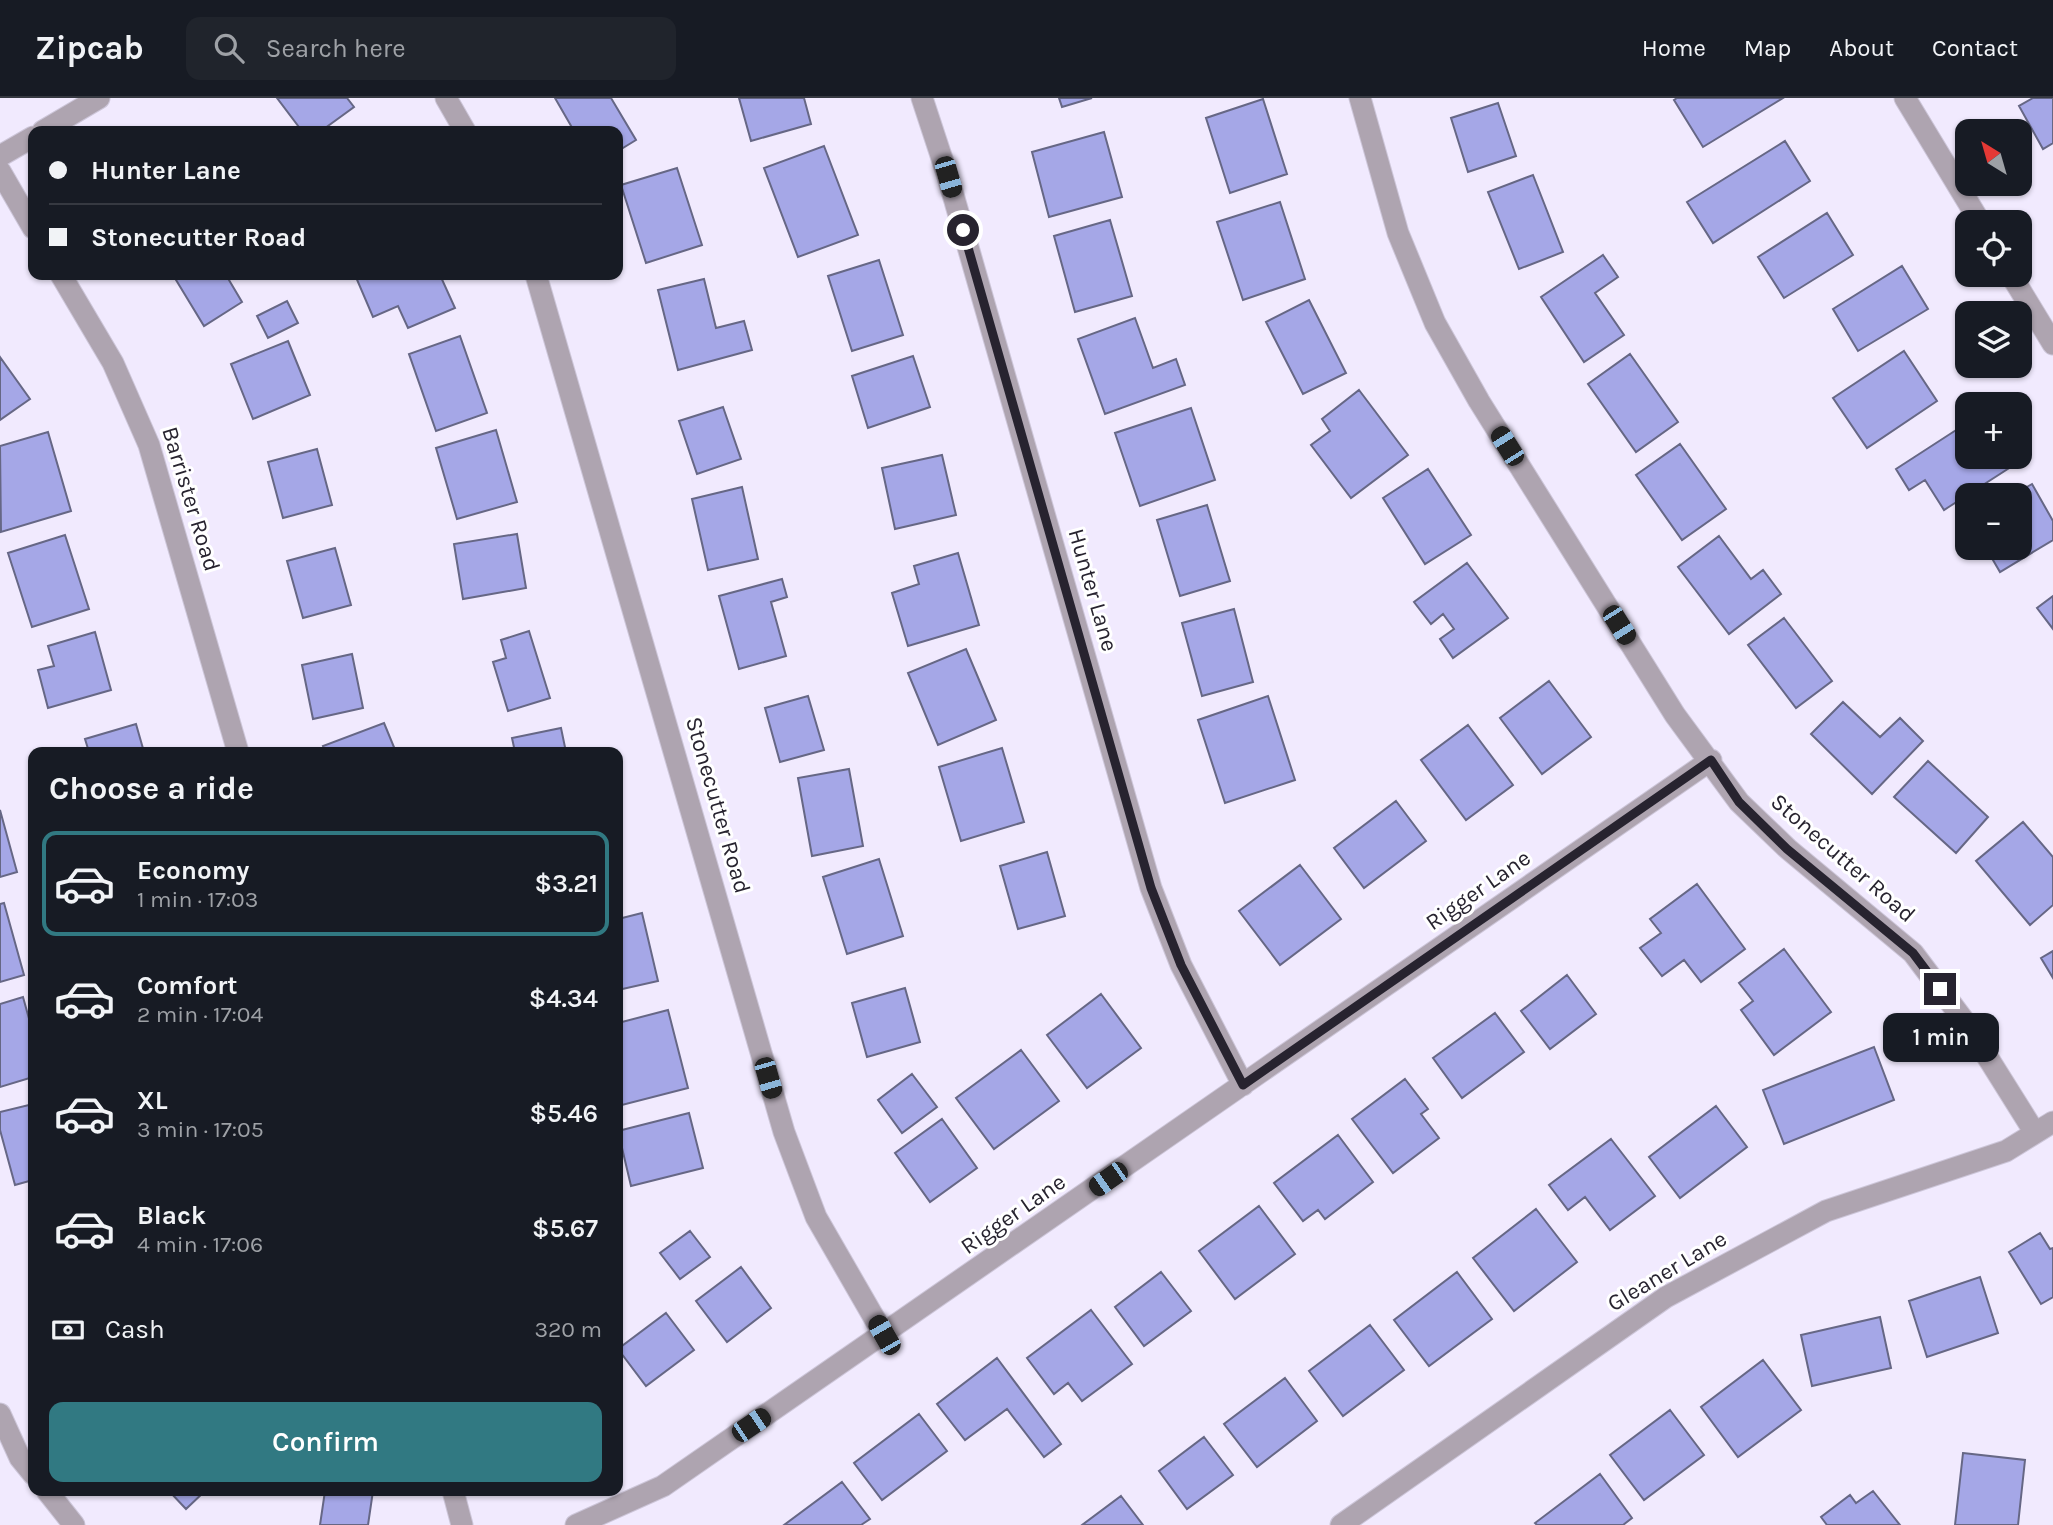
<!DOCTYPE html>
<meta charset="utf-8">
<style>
:root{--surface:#171b24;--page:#20242c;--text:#f1f3f6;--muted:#9ea1a6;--line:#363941;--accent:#317982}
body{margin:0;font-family:Karla,sans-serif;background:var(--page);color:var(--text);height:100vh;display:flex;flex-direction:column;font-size:26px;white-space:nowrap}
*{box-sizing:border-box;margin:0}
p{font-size:23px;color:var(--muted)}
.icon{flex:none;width:38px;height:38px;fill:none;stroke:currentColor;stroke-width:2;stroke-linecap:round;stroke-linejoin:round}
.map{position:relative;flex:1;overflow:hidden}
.details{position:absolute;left:28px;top:649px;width:595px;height:749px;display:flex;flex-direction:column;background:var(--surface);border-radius:14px;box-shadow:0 2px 5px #0004}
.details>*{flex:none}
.guide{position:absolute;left:28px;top:28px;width:595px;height:154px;border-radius:14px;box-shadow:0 2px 5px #0004;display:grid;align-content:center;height:154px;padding:0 21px;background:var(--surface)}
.needle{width:46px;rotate:323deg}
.controls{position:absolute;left:1955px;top:21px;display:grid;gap:14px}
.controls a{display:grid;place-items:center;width:77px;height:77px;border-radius:14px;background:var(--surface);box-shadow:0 2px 5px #0004;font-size:35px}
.end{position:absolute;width:32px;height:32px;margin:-16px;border:9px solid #27232f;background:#fff;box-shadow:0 0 0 4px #fff}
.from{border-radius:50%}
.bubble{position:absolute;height:49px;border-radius:14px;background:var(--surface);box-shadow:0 2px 5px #0004;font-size:23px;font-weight:600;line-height:49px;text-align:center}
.car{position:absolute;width:21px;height:42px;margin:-21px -10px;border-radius:9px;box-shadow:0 0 5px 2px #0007;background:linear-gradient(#222 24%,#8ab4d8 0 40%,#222 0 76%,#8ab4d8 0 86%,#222 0)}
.guide b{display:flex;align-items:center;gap:24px;height:66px;font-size:26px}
.guide b+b{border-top:2px solid var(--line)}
.guide i{width:18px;height:18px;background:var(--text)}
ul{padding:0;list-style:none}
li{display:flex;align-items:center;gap:21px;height:105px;margin:0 14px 10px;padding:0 7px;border:4px solid transparent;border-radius:14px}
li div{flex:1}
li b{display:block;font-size:26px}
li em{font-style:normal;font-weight:600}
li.active{border-color:var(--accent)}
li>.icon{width:63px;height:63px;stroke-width:1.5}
h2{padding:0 21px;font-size:32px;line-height:84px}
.pay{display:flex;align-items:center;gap:18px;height:77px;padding:0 21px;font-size:26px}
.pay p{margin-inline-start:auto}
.button{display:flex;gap:14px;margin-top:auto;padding:14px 21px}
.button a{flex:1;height:80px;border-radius:14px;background:var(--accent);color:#fff;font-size:28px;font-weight:600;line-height:80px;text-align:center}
header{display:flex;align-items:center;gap:42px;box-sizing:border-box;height:98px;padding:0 35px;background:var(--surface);border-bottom:2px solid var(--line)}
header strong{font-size:33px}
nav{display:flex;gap:38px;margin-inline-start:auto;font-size:24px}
.search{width:490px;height:63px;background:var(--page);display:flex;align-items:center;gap:18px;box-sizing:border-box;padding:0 24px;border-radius:14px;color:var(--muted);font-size:26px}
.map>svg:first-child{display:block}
.building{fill:#a5a7e7;stroke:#666785;stroke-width:2}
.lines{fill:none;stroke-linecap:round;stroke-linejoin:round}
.minor-casing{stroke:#cdc6d9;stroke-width:23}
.minor{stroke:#aea4b0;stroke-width:21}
.route{stroke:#27232f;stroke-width:9}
.labels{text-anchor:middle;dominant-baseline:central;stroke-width:6;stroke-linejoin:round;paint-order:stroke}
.street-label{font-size:23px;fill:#27232f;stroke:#fff}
</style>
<header>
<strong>Zipcab</strong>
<div class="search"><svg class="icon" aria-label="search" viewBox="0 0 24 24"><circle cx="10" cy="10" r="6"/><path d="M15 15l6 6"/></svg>Search here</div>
<nav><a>Home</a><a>Map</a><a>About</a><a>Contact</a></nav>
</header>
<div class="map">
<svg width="2053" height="1427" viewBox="0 0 2053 1427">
<rect width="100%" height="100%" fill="#f1eafe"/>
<path class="building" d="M277,0H347L354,9L321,33H302Z
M555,0H611L636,42L618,53V33H574Z
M739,0H804L811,26L751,43Z
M1059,0H1092L1062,9Z
M1677,0H1783L1703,49L1674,2Z
M2033,0H2053V45L2043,51L2019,8Z
M1263,1L1287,76L1230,95L1206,20Z
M1498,5L1516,58L1468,74L1451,20Z
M1104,34L1122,99L1049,119L1032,54Z
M1785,43L1810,83L1713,145L1687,104Z
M824,48L858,137L798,159L764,70Z
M677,70L702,147L646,165L621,87Z
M1533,77L1563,154L1519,171L1488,94Z
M1280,104L1305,181L1243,202L1217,124Z
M1827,115L1853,157L1784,200L1758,159Z
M1110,122L1132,198L1075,214L1054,138Z
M1603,157L1618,179L1595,195L1624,237L1584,264L1541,199Z
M879,162L903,237L852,253L828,178Z
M1902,168L1928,211L1858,253L1833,211Z
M173,177H226L242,204L204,228Z
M355,177H440L455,210L408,230L398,208L373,219Z
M704,181L716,230L744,223L752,252L678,272L658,192Z
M1309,202L1346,275L1303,296L1266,224Z
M287,203L298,225L268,240L257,218Z
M1135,220L1153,270L1176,261L1185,287L1105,316L1078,241Z
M460,238L487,315L436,333L409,256Z
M288,243L310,297L253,321L231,266Z
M1904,253L1937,303L1867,350L1833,300Z
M1630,256L1678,324L1636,354L1588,286Z
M913,258L930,309L868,330L852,278Z
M0,259L30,301L0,322Z
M1359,292L1408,357L1351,400L1311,347L1330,333L1322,321Z
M723,309L741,361L697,376L679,323Z
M1191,310L1215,382L1140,408L1115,335Z
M1967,325V359H2013L2017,365L1944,412L1925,382L1909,392L1896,371Z
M496,332L517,404L457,421L436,350Z
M48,334L71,413L1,434L0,348Z
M1680,346L1726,411L1682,442L1636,377Z
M317,351L332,407L283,420L268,364Z
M942,357L956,417L895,431L882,370Z
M1428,371L1471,437L1425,466L1383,400Z
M2032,386L2053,423V442L2000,474L1986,450H2020V397H2013Z
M742,389L758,461L708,472L692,401Z
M1207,407L1230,483L1180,498L1157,422Z
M517,436L526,490L463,501L454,446Z
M65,437L89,511L32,529L8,455Z
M1719,438L1751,481L1763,472L1781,496L1729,536L1678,469Z
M335,450L351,507L303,520L287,463Z
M958,455L979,527L908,548L892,495L919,486L914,468Z
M1467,465L1508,520L1453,560L1440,541L1454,531L1443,516L1431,526L1414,504Z
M782,481L787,499L771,504L786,558L739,571L719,498Z
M2053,498V531L2037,510Z
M1234,511L1253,584L1202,598L1182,525Z
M1784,520L1832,583L1796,610L1748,547Z
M529,533L550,600L508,613L493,564L506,560L501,542Z
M95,534L111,592L48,610L38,572L54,568L48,548Z
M966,551L996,622L938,647L908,575Z
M352,556L363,610L313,621L302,567Z
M1549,583L1591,639L1542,676L1500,620Z
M808,598L824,652L780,664L765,610Z
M1268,598L1295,682L1225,705L1198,622Z
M1843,604L1880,639L1900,620L1923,643L1872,696L1811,636Z
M384,625L396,654H326L323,648Z
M136,626L144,654H89L85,641Z
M1468,627L1513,687L1466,722L1421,662Z
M561,630L566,654H515L512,640Z
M1002,650L1024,724L961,743L939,669Z
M1928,663L1988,719L1956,755L1894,699Z
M849,671L863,748L812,758L798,680Z
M1396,703L1426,743L1364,790L1334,750Z
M0,712L17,774L0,779Z
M2023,724L2053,759V807L2030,827L1976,763Z
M1047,754L1065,818L1018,831L1000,768Z
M879,761L903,838L847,856L823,779Z
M1300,767L1341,821L1280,867L1239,813Z
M1697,786L1745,851L1701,884L1684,862L1662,878L1640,850L1661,835L1650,821Z
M4,805L24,877L0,884V806Z
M642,815L658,883L618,892V821Z
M1784,851L1831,914L1774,957L1741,912L1753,903L1739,885Z
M2053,853V880L2041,860Z
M1567,877L1596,916L1550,951L1521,913Z
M905,890L920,944L867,959L852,905Z
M1101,896L1141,950L1087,990L1047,937Z
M23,899L33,935V979L0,989V906Z
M668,912L688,990L618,1008V925Z
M1495,915L1524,954L1462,1000L1433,960Z
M1874,949L1894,1002L1784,1046L1763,992Z
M1021,952L1059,1003L994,1051L956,1000Z
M912,976L937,1009L902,1035L878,1002Z
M1405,981L1428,1011L1421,1016L1439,1040L1393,1075L1352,1021Z
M33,1006V1082L15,1087L0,1032V1014Z
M1716,1008L1747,1049L1680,1100L1649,1059Z
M689,1015L703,1070L631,1088L618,1033Z
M942,1021L977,1070L930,1104L895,1055Z
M1338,1037L1373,1084L1325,1121L1318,1112L1303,1123L1274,1085Z
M1611,1041L1655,1098L1610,1132L1585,1099L1568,1112L1549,1087Z
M1259,1108L1295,1156L1235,1201L1199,1153Z
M1536,1111L1577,1164L1514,1213L1473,1160Z
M690,1133L710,1159L680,1181L660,1155Z
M2040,1135L2050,1151L2053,1150V1199L2041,1206L2009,1154Z
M741,1169L771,1210L727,1244L696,1203Z
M1161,1174L1191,1213L1144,1248L1115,1209Z
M1457,1174L1492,1221L1429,1268L1394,1222Z
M1980,1179L1998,1235L1927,1259L1909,1203Z
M1091,1212L1132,1266L1082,1303L1068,1285L1054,1296L1027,1260Z
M666,1215L694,1252L646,1288L618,1251Z
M1880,1219L1891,1270L1812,1288L1801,1237Z
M1370,1227L1404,1272L1343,1318L1309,1273Z
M997,1260L1061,1346L1044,1359L1007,1311L965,1342L937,1306Z
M1763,1262L1801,1312L1738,1359L1701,1309Z
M1285,1280L1317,1323L1257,1369L1224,1326Z
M1670,1312L1704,1357L1644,1402L1610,1357Z
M919,1316L947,1353L882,1402L854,1365Z
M1204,1339L1233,1377L1187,1411L1159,1373Z
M1963,1355L2025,1362L2018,1427H1955Z
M1600,1376L1632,1420L1623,1427H1537L1535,1425Z
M842,1384L870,1421L861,1427H784Z
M169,1393H205L186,1411Z
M325,1393H373L368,1427H320Z
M1873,1393L1900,1427H1827L1821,1419L1850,1397L1856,1405Z
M1121,1398L1143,1427H1082Z"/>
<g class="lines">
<defs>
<path id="minor" d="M446,0L465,33
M922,0L948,79L1151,790L1181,867L1243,987
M1360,0L1398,135L1435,225L1479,303L1675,617L1739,704L1788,751L1913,855L1968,928L2035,1035
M1905,0L1980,124
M43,33L99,0
M0,58L33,39
M0,73L33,130
M61,177L113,265L149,347L238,654
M536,177L784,1034L816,1119L884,1237
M2011,177L2053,246
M0,1316L20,1360L33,1376
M47,1393L74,1427
M453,1393L462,1427
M576,1427L663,1388L1711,662
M1341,1427L1666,1199L1826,1113L2006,1053L2053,1024"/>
</defs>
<use href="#minor" class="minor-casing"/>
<use href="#minor" class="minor"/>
</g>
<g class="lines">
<path class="route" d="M963,132L1151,790L1181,867L1243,987L1711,662L1739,704L1787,751L1913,855L1940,891"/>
</g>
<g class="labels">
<g class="street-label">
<text transform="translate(191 401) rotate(73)">Barrister Road</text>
<text transform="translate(1093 492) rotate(74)">Hunter Lane</text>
<text transform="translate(718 707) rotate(74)">Stonecutter Road</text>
<text transform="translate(1843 760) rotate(41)">Stonecutter Road</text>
<text transform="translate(1478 792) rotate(-35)">Rigger Lane</text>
<text transform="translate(1013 1116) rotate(-35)">Rigger Lane</text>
<text transform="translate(1667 1173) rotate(-31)">Gleaner Lane</text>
</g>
</g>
</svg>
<div class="controls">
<a><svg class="needle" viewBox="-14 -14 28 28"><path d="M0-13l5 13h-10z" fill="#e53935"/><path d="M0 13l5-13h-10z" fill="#9ea1a6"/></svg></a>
<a><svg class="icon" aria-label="locate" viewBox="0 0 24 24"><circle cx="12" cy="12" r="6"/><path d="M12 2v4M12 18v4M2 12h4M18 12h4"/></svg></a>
<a><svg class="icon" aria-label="layers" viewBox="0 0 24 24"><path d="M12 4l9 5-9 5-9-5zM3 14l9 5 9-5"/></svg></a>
<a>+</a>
<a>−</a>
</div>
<i class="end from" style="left:963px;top:132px"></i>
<i class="end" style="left:1940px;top:891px"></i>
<div class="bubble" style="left:1883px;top:915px;width:116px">1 min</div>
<i class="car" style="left:948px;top:79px;rotate:164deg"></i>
<i class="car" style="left:1507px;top:348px;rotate:328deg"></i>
<i class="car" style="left:1619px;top:527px;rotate:148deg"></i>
<i class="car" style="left:768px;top:980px;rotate:164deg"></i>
<i class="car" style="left:1108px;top:1081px;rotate:235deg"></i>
<i class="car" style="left:884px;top:1237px;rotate:330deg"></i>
<i class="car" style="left:751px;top:1327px;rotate:56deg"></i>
<div class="guide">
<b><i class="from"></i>Hunter Lane</b>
<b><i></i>Stonecutter Road</b>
</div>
<section class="details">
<h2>Choose a ride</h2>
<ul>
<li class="active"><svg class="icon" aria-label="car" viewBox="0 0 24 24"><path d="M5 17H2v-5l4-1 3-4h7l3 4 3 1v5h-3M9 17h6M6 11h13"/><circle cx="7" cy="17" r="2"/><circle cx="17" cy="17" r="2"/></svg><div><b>Economy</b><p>1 min · 17:03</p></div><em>$3.21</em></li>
<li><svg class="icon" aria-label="car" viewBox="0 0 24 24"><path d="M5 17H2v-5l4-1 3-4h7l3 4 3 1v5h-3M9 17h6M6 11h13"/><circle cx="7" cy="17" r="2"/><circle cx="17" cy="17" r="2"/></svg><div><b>Comfort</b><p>2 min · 17:04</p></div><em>$4.34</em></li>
<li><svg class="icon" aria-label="car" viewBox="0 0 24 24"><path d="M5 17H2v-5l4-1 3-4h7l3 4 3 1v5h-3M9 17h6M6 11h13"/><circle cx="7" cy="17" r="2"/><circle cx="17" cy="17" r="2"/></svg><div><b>XL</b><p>3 min · 17:05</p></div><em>$5.46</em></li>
<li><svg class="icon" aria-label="car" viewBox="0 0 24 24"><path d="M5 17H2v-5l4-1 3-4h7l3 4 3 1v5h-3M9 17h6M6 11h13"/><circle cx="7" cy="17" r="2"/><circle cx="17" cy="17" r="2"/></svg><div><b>Black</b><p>4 min · 17:06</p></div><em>$5.67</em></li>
</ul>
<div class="pay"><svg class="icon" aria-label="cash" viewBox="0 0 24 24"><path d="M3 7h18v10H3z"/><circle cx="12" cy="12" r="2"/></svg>Cash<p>320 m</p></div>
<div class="button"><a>Confirm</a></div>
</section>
</div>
